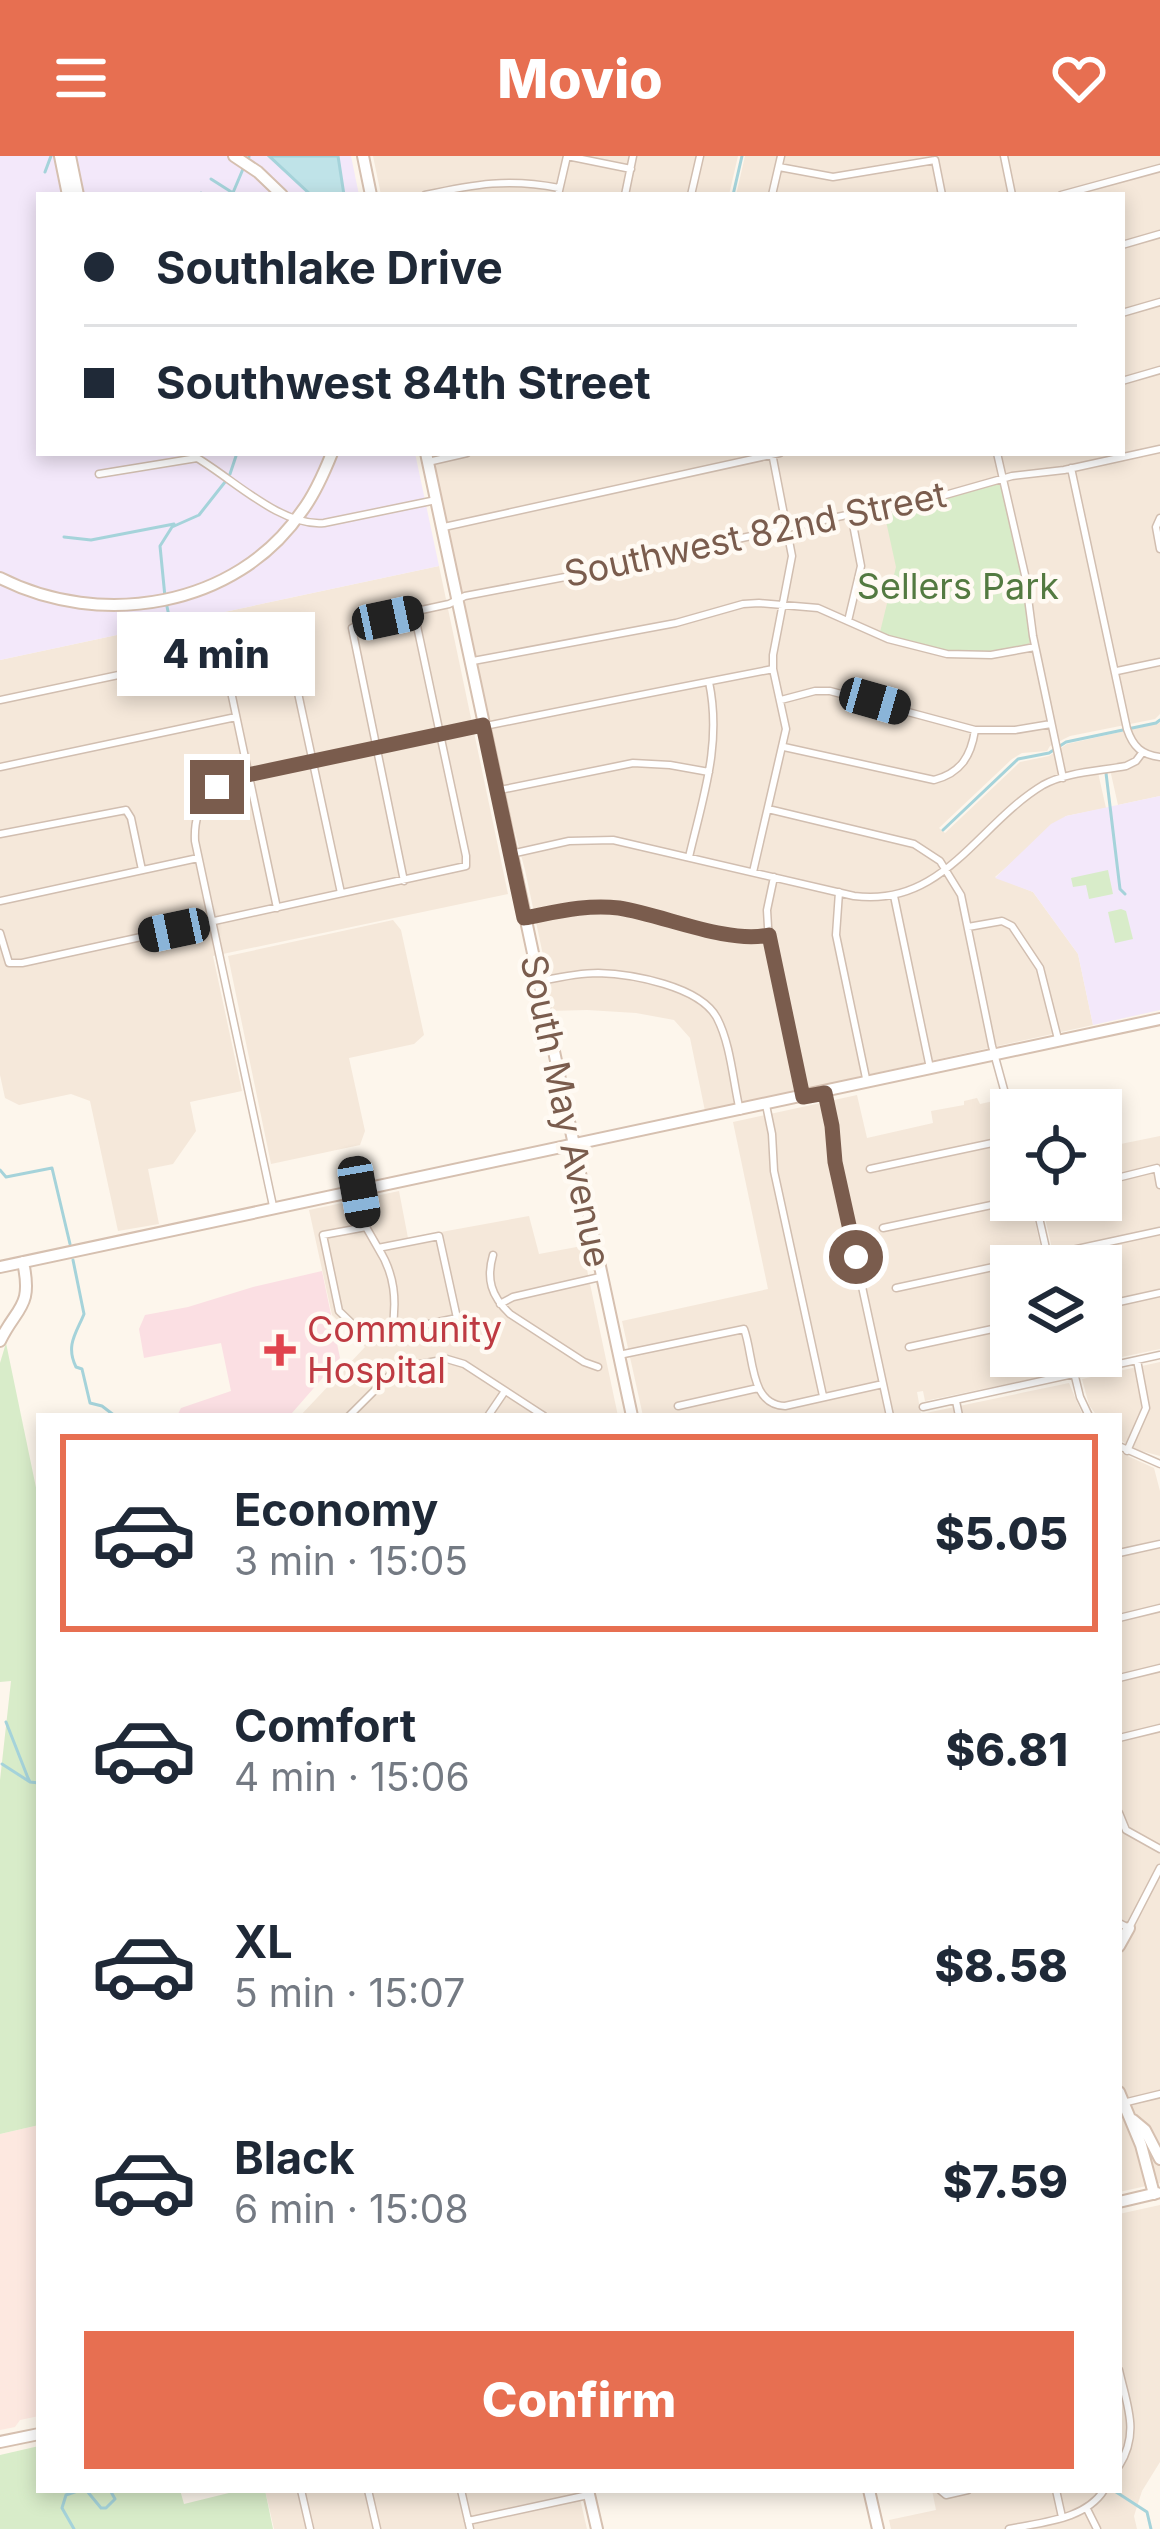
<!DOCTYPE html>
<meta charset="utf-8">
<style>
:root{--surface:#fff;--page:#f6f6f7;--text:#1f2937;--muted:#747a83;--line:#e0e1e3;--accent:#e76f51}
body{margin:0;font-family:Inter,sans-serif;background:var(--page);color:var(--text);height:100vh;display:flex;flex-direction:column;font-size:45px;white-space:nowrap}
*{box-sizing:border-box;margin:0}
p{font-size:39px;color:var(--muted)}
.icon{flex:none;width:66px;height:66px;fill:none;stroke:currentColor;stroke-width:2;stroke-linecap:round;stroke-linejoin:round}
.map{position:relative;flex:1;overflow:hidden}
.sheet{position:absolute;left:36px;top:1257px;width:1086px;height:1080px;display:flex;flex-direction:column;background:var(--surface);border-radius:0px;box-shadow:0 6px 18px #0003}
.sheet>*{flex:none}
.top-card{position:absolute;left:36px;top:36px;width:1089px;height:264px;border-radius:0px;box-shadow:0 6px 18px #0003;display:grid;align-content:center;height:264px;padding:0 48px;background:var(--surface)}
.tools{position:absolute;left:990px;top:933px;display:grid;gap:24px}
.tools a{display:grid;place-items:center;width:132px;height:132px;border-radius:0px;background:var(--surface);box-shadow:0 6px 18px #0003;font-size:60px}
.end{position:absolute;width:54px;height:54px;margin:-27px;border:15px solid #7a5c4d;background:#fff;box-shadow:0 0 0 6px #fff}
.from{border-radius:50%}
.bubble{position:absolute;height:84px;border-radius:0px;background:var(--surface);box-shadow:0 6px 18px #0003;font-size:39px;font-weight:800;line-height:84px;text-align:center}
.car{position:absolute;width:36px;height:72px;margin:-36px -18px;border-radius:15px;box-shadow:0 0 9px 3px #0007;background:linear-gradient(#222 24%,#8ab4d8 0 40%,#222 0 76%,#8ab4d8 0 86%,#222 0)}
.top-card b{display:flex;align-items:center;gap:42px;height:114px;font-size:45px}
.top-card b+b{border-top:3px solid var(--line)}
.top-card i{width:30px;height:30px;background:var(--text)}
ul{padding:21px 0 0;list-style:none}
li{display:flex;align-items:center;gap:36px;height:198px;margin:0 24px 18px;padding:0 24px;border:6px solid transparent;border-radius:0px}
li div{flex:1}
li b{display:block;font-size:45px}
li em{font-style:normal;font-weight:800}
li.selected{border-color:var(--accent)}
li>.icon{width:108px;height:108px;stroke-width:1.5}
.primary-button{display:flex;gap:24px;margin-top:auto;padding:24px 48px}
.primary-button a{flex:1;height:138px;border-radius:0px;background:var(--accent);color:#fff;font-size:48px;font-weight:800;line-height:138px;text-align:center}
header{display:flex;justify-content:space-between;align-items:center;height:156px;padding:0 48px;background:var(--accent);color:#fff;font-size:54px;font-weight:800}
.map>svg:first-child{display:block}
.residential{fill:#f5e8da}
.commercial{fill:#fde8e0}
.education{fill:#f3e8fa}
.medical{fill:#fbdfe3}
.green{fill:#d8ecc9}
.water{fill:#bfe3e8;stroke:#a5d3da;stroke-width:3}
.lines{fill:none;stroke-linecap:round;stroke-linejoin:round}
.stream{stroke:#a5d3da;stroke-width:3}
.street-casing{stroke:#d1beb0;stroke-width:9}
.secondary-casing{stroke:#d6c0b0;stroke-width:14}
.street{stroke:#fff;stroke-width:6}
.secondary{stroke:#fff;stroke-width:10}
.route{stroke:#7a5c4d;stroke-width:15}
.health-dot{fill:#e0444e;stroke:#fffaf3;stroke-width:4.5}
.labels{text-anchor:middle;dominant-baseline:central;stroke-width:9;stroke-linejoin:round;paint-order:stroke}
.street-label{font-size:36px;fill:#7a5c4d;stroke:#fffaf3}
.park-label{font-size:36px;fill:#537a41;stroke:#fffaf3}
.health-label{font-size:36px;fill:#be3a42;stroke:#fffaf3;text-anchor:start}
</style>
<header><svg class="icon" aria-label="menu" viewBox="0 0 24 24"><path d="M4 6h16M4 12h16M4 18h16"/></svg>Movio<svg class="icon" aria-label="heart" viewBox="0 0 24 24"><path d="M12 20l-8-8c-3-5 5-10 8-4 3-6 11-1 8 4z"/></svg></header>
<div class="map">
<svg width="1160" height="2373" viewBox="0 0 1160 2373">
<rect width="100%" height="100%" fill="#fdf6ec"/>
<path class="residential" d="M373,0H738L729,39H381Z
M745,0H1160V558L1155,563L1070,580L1050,590L1047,595L1022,597L1012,603L939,672L945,677L1020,606L1049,600L1067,588L1160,567V640L1118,649L1109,609L1097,612L1106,652L1066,660L995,721L1033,736L1078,798L1093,869L705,955L690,882L674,864L636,857L587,854L549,855L547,818L525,714L499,617L432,297H1122V39H736Z
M439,410L508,738L213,800L242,935L190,946L196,975L173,1008L148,1013L159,1068L118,1075L90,945L71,938L19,949L5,942L0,919V504Z
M393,764L401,774L424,879L414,888L349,902L365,975L360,989L271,1008L228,800Z
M857,939L867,982L933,967L931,955L964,949V945L977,942L980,948L998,944L1011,970V1044H1030L1045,1110H1011V1200H1065L1067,1211L1066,1216L925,1245L923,1235L917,1236L921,1258L1069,1227L1083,1260H643L622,1165L768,1133L733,966Z
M1160,980V1193L1079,1210L1077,1200H1101V1110H1056L1041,1044H1101V992Z
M399,1035L408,1082L529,1060L539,1098L582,1090L618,1260H300L365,1191L332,1159L309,1054Z
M1160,1206V1300L1134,1293L1119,1283V1260H1097L1089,1249L1082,1223Z
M1119,1296L1154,1312L1160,1335V1383L1119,1394Z
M1160,1392V2027L1119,2036V1401Z
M1160,2049V2306L1142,2335L1134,2360L1137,2373H891L889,2364L936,2354L932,2334H1119V2058Z
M265,2334H578L587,2373H274Z"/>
<path class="commercial" d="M39,1969V2260L20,2264L15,2271L0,2274V1978Z"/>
<path class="education" d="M0,0H351L359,39H39V297H415L439,410L0,504Z
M1160,640V854L1093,869L1078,798L1033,736L995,722L1051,668L1066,660Z"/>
<path class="medical" d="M322,1115L340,1202L292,1257L277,1260H177L181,1252L231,1235L221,1187L144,1202L139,1173L145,1159L188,1151L253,1131Z"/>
<path class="green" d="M998,327L1002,328L1023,422L1030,487C984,507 925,494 880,476L896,411L884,356L921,350Z
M1108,714L1113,738L1089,743L1086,729L1073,731L1071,722Z
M1121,753L1126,755L1133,783L1115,787L1108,756Z
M6,1187L39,1346V1969L0,1978V1624L11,1525L0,1526V1207Z
M39,2290V2334H180L184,2348L241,2334H265L273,2373H0V2299Z"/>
<path class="water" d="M269,0H338L344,39H311Z"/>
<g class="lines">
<path class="stream" d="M249,1V0
M45,16L51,0
M211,23L233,37
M201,37L204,39
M232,39L243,13
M733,39L742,0
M230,318L236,300
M64,381L91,384L174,368
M178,503L165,441L160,390L172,371L199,359L225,326
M1106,617L1120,733L1125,738
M943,674L1018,603L1049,597L1066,586L1156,567L1160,564
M0,1014L6,1021L52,1012L70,1088
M73,1104L84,1158C77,1176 65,1189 76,1211L82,1213L90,1247L102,1250L115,1260
M6,1566L28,1622L30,1626L39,1627
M2,1608L30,1626
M1113,2334L1147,2356L1151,2373
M74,2373L62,2352L66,2339L80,2334L87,2335L101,2352H106L115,2343L110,2334"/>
<defs>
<path id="street" d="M567,0L631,13
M1004,0L1012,39
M935,4L942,39
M779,11L833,21L935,4
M425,39C475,28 509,22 559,32
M558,39L567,0
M625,39L633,0
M691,39L700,0
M772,39L781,0
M1061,39L1160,12
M1122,89L1160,78
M1122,157L1160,146
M1122,225L1160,214
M997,297L1025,419L1033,480L1063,622
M428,306L467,297
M1071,312L1127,573C1133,591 1142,599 1160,601
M99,318L197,302C233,323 281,371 324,367L436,344
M1160,362L1156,371L1160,393
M444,371L780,297
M848,465L861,410L851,358
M223,498L277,752
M473,505L676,467L743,448L759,447L818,452L888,483L947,498L991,499L1035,491
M1117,515L1160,506
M0,544L274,486H284L289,495L341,737
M781,544L815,535H830L975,574H1015L1051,568
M784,591L934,624C961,617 971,600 975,574
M0,611L236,561
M500,634L633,607L670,609L709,616
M768,653L914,688L940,705L961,739L992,890L1011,959
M0,678L126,654L131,662L142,714
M511,698L569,685L613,684L854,740C943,752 978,668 1043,629C1066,616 1100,615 1126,610L1136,605L1142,597
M689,701C703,641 722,588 709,526
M753,716L786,573L773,513V499L792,400L772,297
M774,721L767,754L768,771L803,941
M404,725L352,472L362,467L449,448L465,440L665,402L733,384L851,358L910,349L1012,320L1064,314L1160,293
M839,736L836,779L867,927
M894,740L930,912
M0,745L198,702
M525,762C557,755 587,748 620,752C664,759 726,788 769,779
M968,771L1002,765L1012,770L1040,812L1058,883
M0,777L9,807H22L466,710V700L414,456
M541,825C560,821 578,817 598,817C632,818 700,830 717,862C731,889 733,926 740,955
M825,937L832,970L835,1006L890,1260
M766,949L772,978L774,1015L823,1240
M870,1013L1011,983
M1101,1026L1157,1012L1160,1029
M359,1035L366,1071L378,1092L439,1080L457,1162L366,1181L339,1155L323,1079L366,1071
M1035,1044L1050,1110
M273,1050L195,685C193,647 213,627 249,619C423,582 598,547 773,513
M883,1072L1015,1044
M378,1092C395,1118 397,1145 392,1175
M493,1099C486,1123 491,1140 510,1158L584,1206L598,1211
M896,1132L1160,1075
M500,1148L513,1141L600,1121
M1101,1150L1160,1137
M909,1191L1011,1169
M619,1199L744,1173C754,1199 749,1249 785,1250L883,1228
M1070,1200L1080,1241L1089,1260
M956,1245L959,1260
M678,1250L758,1232
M923,1251L1160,1199
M349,1260L393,1216L410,1210L447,1203L464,1208L544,1260
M488,1260L505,1235
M1119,1290L1160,1308
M1127,1295L1146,1252L1137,1204
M1119,1397L1160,1388
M1119,1462L1160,1452
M1119,1522L1160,1512
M1119,1582L1160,1572
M1119,1657L1126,1674L1160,1693
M1119,1767L1129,1772L1160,1712
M1123,1947L1160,1938
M1119,2214C1127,2250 1140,2276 1119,2310
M301,2334L310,2373
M368,2334L377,2373
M461,2334L470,2373
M940,2334L946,2339L968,2334
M1056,2334L1062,2361
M1087,2353L1097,2373
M468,2365L588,2339
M1009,2373C1042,2366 1085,2364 1104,2334"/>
<path id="secondary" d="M60,0L68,39
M70,0L78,39
M234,0L258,16L282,39
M363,0L371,39
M426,297L632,1260
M0,422C100,473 236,452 302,355C315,338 324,317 332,297
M0,1111L1160,863
M0,1185C17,1150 33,1152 23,1106
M1119,1790L1129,1772
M1119,1936L1141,1989L1154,2038
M1133,1964L1145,1974L1160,2003
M1119,2046L1157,2037
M0,2286L39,2278
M588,2334L597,2373
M869,2334L878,2373"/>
</defs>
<use href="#street" class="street-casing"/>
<use href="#secondary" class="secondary-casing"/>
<use href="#street" class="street"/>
<use href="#secondary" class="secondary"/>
</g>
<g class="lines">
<path class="route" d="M217,631L238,621L483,569L524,762C556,756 586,748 619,752C664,759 726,788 769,779L803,941L825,937L832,970L835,1006L856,1101"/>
</g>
<path class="health-dot" d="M274 1176h12v12h12v12h-12v12h-12v-12h-12v-12h12z"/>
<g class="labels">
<g class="street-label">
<text transform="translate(755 378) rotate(-12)">Southwest 82nd Street</text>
<text transform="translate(566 955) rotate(78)">South May Avenue</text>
</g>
<g class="park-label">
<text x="958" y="430">Sellers Park</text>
</g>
<g class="health-label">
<text x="307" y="1173">Community<tspan x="307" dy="41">Hospital</tspan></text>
</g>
</g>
</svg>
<div class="tools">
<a><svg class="icon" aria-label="locate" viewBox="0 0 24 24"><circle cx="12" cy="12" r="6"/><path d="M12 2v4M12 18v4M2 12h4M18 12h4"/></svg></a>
<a><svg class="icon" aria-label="layers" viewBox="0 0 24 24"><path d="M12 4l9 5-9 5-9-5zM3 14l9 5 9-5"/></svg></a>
</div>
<i class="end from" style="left:856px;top:1101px"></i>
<i class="end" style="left:217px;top:631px"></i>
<div class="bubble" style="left:117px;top:456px;width:198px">4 min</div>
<i class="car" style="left:388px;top:462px;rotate:78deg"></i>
<i class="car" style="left:875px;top:545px;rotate:106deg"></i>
<i class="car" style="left:174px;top:774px;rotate:258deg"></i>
<i class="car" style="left:359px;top:1036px;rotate:170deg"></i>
<div class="top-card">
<b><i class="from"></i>Southlake Drive</b>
<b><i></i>Southwest 84th Street</b>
</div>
<section class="sheet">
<ul>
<li class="selected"><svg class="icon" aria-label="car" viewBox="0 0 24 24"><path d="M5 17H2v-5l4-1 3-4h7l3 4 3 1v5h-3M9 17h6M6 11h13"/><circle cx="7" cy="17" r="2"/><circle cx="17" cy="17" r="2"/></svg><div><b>Economy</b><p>3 min · 15:05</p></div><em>$5.05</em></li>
<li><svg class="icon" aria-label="car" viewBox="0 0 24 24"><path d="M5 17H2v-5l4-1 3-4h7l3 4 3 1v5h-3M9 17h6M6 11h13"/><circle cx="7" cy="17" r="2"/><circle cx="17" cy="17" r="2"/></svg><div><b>Comfort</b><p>4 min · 15:06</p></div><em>$6.81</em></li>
<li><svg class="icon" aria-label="car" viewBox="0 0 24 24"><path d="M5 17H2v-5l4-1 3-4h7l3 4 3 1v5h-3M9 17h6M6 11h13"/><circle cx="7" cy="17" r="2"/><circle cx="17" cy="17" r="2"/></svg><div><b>XL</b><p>5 min · 15:07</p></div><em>$8.58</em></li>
<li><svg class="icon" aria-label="car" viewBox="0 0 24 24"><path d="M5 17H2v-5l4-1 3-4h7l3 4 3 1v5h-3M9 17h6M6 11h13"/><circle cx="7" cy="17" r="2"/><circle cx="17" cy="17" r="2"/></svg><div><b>Black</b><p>6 min · 15:08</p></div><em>$7.59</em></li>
</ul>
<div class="primary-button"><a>Confirm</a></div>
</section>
</div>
